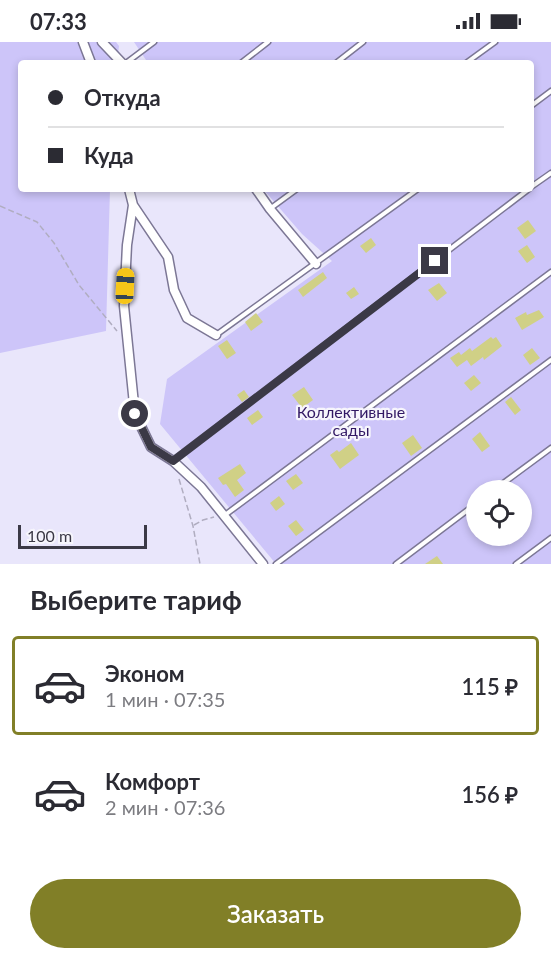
<!DOCTYPE html>
<html lang="ru">
<meta charset="utf-8">
<style>
:root{--surface:#fff;--page:#f2f2f3;--text:#2b2b33;--muted:#7c7c81;--line:#e1e1e2;--accent:#817f27}
body{margin:0;font-family:Lato,sans-serif;background:var(--page);color:var(--text);height:100vh;display:flex;flex-direction:column;font-size:22px;white-space:nowrap}
*{box-sizing:border-box;margin:0}
p{font-size:20px;color:var(--muted)}
.icon{flex:none;width:33px;height:33px;fill:none;stroke:currentColor;stroke-width:2;stroke-linecap:round;stroke-linejoin:round}
.map{position:relative;height:522px;overflow:hidden}
.sheet{display:flex;flex-direction:column;background:var(--surface);flex:1}
.sheet>*{flex:none}
.banner{position:absolute;left:18px;top:18px;width:516px;height:132px;border-radius:6px;box-shadow:0 3px 9px #0003;display:grid;align-content:center;height:132px;padding:0 30px;background:var(--surface)}
.tools{position:absolute;left:466px;top:438px;display:grid;gap:12px}
.tools a{display:grid;place-items:center;width:66px;height:66px;border-radius:50%;background:var(--surface);box-shadow:0 3px 9px #0003;font-size:30px}
.scale{position:absolute;left:18px;bottom:15px;width:129px;box-sizing:border-box;padding-left:6px;border:3px solid #3b3946;border-top:0;font-size:16px;line-height:21px;white-space:nowrap;color:#3b3946;-webkit-text-stroke:4px #f6f5fc;paint-order:stroke}
.end{position:absolute;width:27px;height:27px;margin:-14px;border:8px solid #3b3946;background:#fff;box-shadow:0 0 0 3px #fff}
.from{border-radius:50%}
.car{position:absolute;width:18px;height:36px;margin:-18px -9px;border-radius:8px;box-shadow:0 0 4px 2px #0007;background:linear-gradient(#f5c518 24%,#345 0 40%,#f5c518 0 76%,#345 0 86%,#f5c518 0)}
.banner b{display:flex;align-items:center;gap:21px;height:57px;font-size:22px}
.banner b+b{border-top:2px solid var(--line)}
.banner i{width:15px;height:15px;background:var(--text)}
ul{padding:0;list-style:none}
li{display:flex;align-items:center;gap:18px;height:99px;margin:0 12px 9px;padding:0 18px;border:3px solid transparent;border-radius:6px}
li div{flex:1}
li b{display:block;font-size:22px}
li em{font-style:normal;font-weight:600}
li.selected{border-color:var(--accent)}
li>.icon{width:54px;height:54px;stroke-width:1.5}
h2{padding:0 30px;font-size:27px;line-height:72px}
.cta{display:flex;gap:12px;margin-top:auto;padding:12px 30px}
.cta a{flex:1;height:69px;border-radius:36px;background:var(--accent);color:#fff;font-size:24px;font-weight:600;line-height:69px;text-align:center}
.status{display:flex;justify-content:space-between;align-items:center;height:42px;padding:0 30px;background:var(--surface);direction:ltr}
.status svg{height:16px;fill:currentColor}
.map>svg:first-child{display:block}
.green{fill:#cdc5f9;fill-rule:evenodd}
.building{fill:#d0d086}
.lines{fill:none;stroke-linecap:round;stroke-linejoin:round}
.lane-casing{stroke:#7c7795;stroke-width:7}
.street-casing{stroke:#7c7795;stroke-width:11}
.path{stroke:#b0adc0;stroke-width:1.5;stroke-dasharray:6 3;stroke-linecap:butt}
.lane{stroke:#fff;stroke-width:4}
.street{stroke:#fff;stroke-width:8}
.route{stroke:#3b3946;stroke-width:8}
.labels{text-anchor:middle;dominant-baseline:central;stroke-width:4.5;stroke-linejoin:round;paint-order:stroke}
.park-label{font-size:16px;fill:#311864;stroke:#f6f5fc}
</style>
<div class="status"><b>07:33</b><svg viewBox="0 0 49 12"><path d="M0 12V9h3v3zM5 12V6h3v6zM10 12V3h3v9zM15 12V0h3v12zM26 1h20v11H26zM47 4h2v5h-2z"/></svg></div>
<div class="map">
<svg width="551" height="522" viewBox="0 0 551 522">
<rect width="100%" height="100%" fill="#e9e6fb"/>
<path class="green" d="M0,0H116L119,4L117,21H21V147H110L106,289L0,311Z
M134,0H551V522H276L160,382L167,337L332,219L302,192L263,147H531V21H148ZM477,448H522V494H477Z"/>
<path class="building" d="M528,178L536,189L525,197L517,186Z
M371,196L376,203L366,211L360,204Z
M527,203L535,215L527,221L518,209Z
M323,230L327,236L303,255L298,248Z
M439,241L447,251L437,259L428,248Z
M354,245L359,252L351,257L346,251Z
M539,268L544,275L522,288L515,276L526,270L527,273Z
M256,271L263,280L251,289L245,280Z
M491,295L493,297L496,295L502,304L484,318L483,315L471,324L467,318L457,325L450,316L459,310L461,313L470,306L472,309Z
M227,298L236,311L227,317L218,304Z
M532,306L540,316L530,323L523,313Z
M474,333L481,341L471,349L464,341Z
M304,345L313,358L302,366L292,353Z
M244,348L249,355L242,360L237,353Z
M511,355L521,368L515,373L505,360Z
M258,368L263,375L252,383L247,376Z
M480,390L490,404L482,410L472,397Z
M413,393L422,406L411,414L402,401Z
M351,401L359,413L340,427L330,413L337,408L339,410Z
M240,422L246,431L237,438L244,448L235,455L226,442L223,443L218,436Z
M296,432L303,441L293,448L286,439Z
M279,454L285,462L276,469L270,461Z
M296,478L304,488L296,494L288,484Z
M437,514L443,522H425Z"/>
<g class="lines">
<defs>
<path id="lane" d="M126,21L154,0
M241,21L268,0
M336,21L363,0
M466,21L495,0
M531,64L551,49
M531,145L551,131
M271,166L297,147
M216,293L418,147
M173,418L529,147
M494,448L551,406
M225,473L551,230
M276,522L551,318
M396,522L477,461
M516,522L551,496"/>
<path id="street" d="M83,0L91,21
M102,0L122,21
M129,147L133,163L127,203L124,264L135,372L151,405L173,419L201,445L263,522
M256,147L270,167L316,222
M133,163L168,215L174,248L187,276L216,293"/>
</defs>
<use href="#lane" class="lane-casing"/>
<use href="#street" class="street-casing"/>
<path class="path" d="M0,164L37,180L54,201L79,243L117,289
M179,437L193,484L200,522
M194,483L203,478L214,475"/>
<use href="#lane" class="lane"/>
<use href="#street" class="street"/>
</g>
<g class="lines">
<path class="route" d="M135,372L151,405L173,419L435,219"/>
</g>
<g class="labels">
<g class="park-label">
<text x="351" y="369">Коллективные<tspan x="351" dy="18">сады</tspan></text>
</g>
</g>
</svg>
<div class="tools">
<a><svg class="icon" aria-label="locate" viewBox="0 0 24 24"><circle cx="12" cy="12" r="6"/><path d="M12 2v4M12 18v4M2 12h4M18 12h4"/></svg></a>
</div>
<div class="scale">100 m</div>
<i class="end from" style="left:135px;top:372px"></i>
<i class="end" style="left:435px;top:219px"></i>
<i class="car" style="left:125px;top:244px;rotate:3deg"></i>
<div class="banner">
<b><i class="from"></i>Откуда</b>
<b><i></i>Куда</b>
</div>
</div>
<section class="sheet">
<h2>Выберите тариф</h2>
<ul>
<li class="selected"><svg class="icon" aria-label="car" viewBox="0 0 24 24"><path d="M5 17H2v-5l4-1 3-4h7l3 4 3 1v5h-3M9 17h6M6 11h13"/><circle cx="7" cy="17" r="2"/><circle cx="17" cy="17" r="2"/></svg><div><b>Эконом</b><p>1 мин · 07:35</p></div><em>115 ₽</em></li>
<li><svg class="icon" aria-label="car" viewBox="0 0 24 24"><path d="M5 17H2v-5l4-1 3-4h7l3 4 3 1v5h-3M9 17h6M6 11h13"/><circle cx="7" cy="17" r="2"/><circle cx="17" cy="17" r="2"/></svg><div><b>Комфорт</b><p>2 мин · 07:36</p></div><em>156 ₽</em></li>
</ul>
<div class="cta"><a>Заказать</a></div>
</section>
